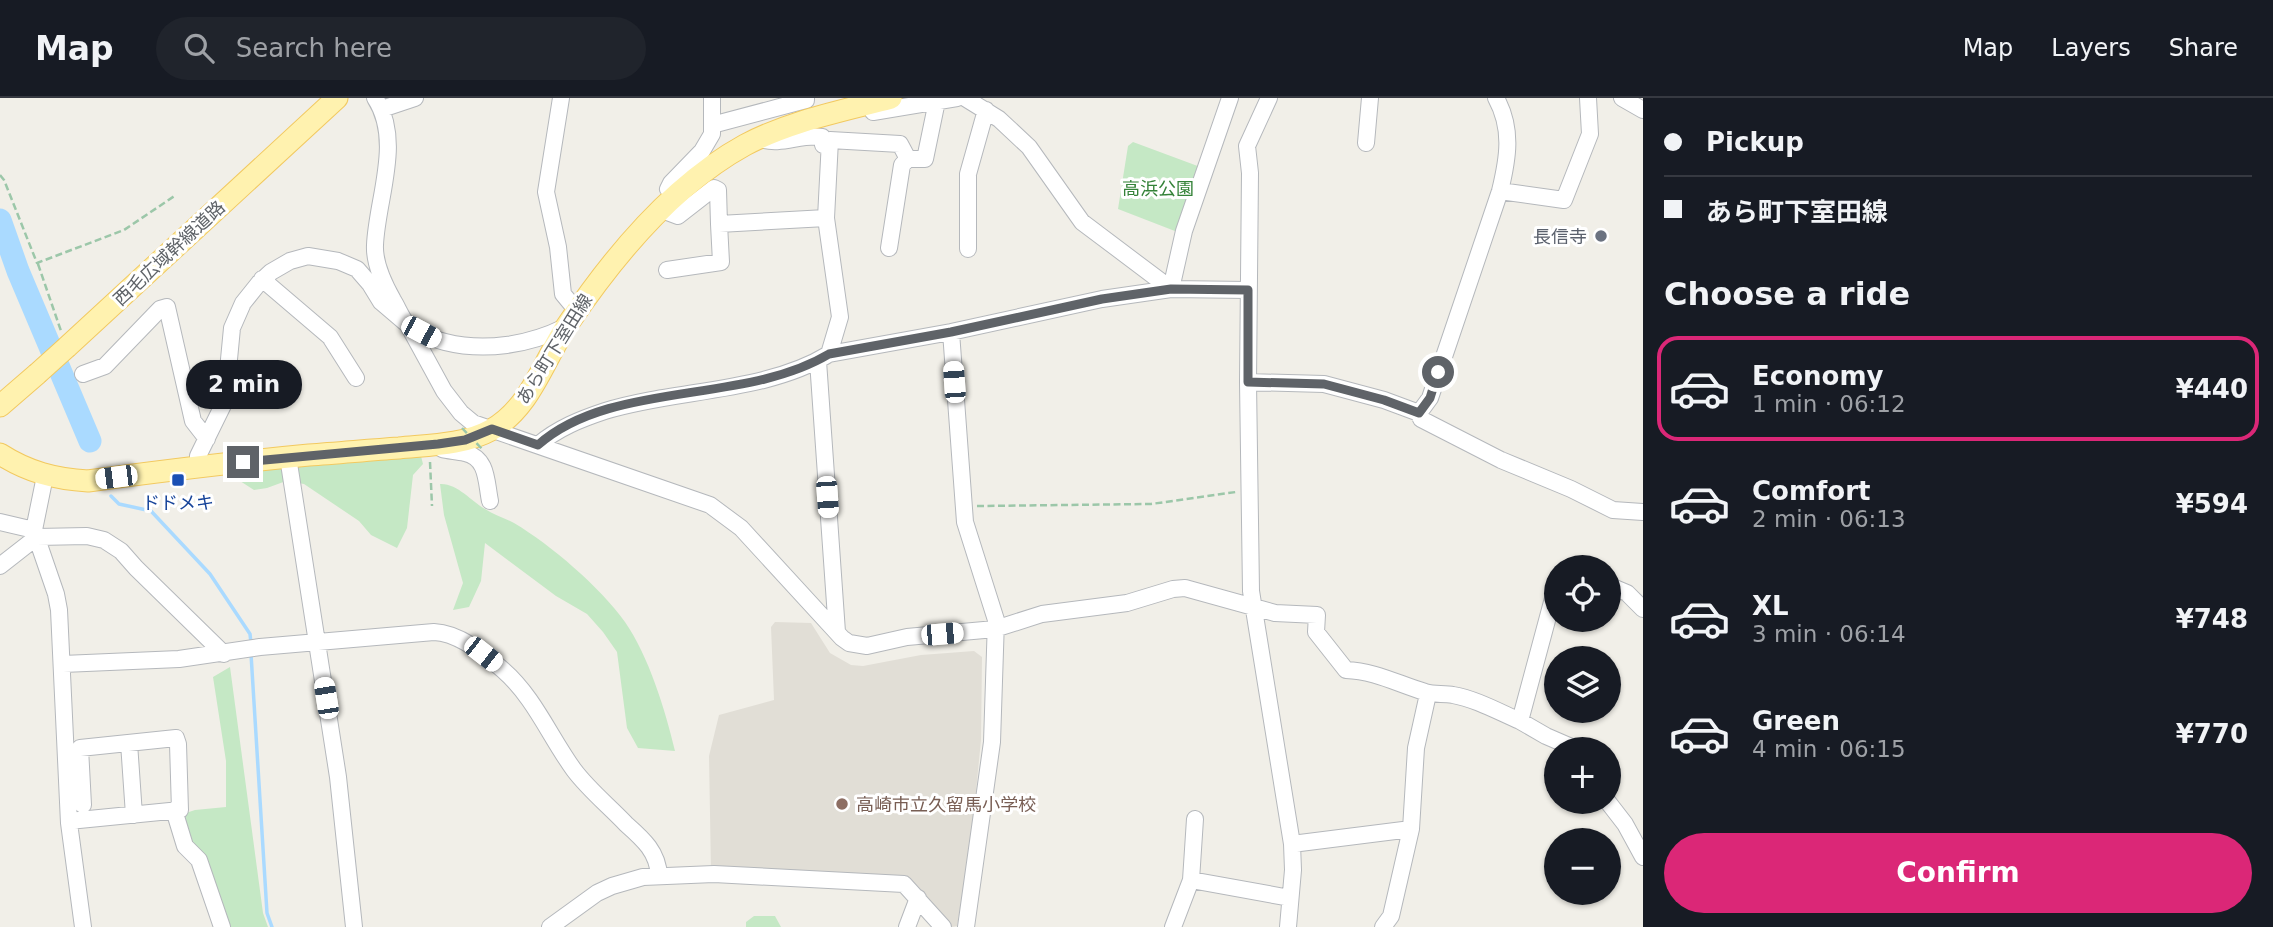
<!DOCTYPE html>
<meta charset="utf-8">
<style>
:root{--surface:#171b24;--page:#20242c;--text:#f1f3f6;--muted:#9ea1a6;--line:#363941;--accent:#db2777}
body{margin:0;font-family:"DejaVu Sans","Noto Sans JP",sans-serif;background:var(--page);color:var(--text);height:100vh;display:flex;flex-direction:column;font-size:26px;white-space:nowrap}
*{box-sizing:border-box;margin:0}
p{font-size:23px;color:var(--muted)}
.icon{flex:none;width:38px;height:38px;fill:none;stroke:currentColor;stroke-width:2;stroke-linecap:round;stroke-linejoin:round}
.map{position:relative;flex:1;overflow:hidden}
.panel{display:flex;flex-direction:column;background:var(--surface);width:630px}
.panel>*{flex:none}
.top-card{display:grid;align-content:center;height:154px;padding:0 21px;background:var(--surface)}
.fabs{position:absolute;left:1544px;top:457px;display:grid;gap:14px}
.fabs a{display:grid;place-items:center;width:77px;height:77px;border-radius:50%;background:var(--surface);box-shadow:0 2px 5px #0004;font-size:35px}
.end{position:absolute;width:32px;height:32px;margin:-16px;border:9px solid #5f6368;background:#fff;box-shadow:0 0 0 4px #fff}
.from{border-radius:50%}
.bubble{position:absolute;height:49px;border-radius:24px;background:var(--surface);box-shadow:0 2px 5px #0004;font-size:23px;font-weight:800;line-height:49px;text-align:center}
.car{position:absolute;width:21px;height:42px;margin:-21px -10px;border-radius:9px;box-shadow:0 0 5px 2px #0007;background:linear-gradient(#fff 24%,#345 0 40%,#fff 0 76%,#345 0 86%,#fff 0)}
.top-card b{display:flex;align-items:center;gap:24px;height:66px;font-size:26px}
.top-card b+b{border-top:2px solid var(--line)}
.top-card i{width:18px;height:18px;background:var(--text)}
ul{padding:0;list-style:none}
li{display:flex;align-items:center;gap:21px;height:105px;margin:0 14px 10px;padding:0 7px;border:4px solid transparent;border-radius:21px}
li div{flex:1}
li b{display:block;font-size:26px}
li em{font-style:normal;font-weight:800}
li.active{border-color:var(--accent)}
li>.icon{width:63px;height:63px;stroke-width:1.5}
h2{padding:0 21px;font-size:32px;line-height:84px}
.action{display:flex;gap:14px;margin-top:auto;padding:14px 21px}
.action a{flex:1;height:80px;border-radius:42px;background:var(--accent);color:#fff;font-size:28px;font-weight:800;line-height:80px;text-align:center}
header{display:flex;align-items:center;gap:42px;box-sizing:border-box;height:98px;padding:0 35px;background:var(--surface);border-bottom:2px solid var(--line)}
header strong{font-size:33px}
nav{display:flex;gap:38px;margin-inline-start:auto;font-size:24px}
.search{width:490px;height:63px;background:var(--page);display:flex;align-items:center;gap:18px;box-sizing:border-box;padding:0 24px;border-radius:38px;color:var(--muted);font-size:26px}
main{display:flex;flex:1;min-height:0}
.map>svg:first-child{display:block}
.education{fill:#e1ded6}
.green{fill:#c5e8c5}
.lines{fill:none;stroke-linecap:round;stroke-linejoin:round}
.stream{stroke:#aadaff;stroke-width:3.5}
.river{stroke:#aadaff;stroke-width:23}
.minor-casing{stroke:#b5b8bc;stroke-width:18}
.major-casing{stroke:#f2c960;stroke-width:23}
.path{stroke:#9cc7a9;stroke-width:2.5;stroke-dasharray:7 3.5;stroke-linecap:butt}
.minor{stroke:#fff;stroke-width:16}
.major{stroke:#fff2af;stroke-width:21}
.major-bridge-casing{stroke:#f2c960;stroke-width:23;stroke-linecap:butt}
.path-bridge{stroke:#9cc7a9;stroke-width:2.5;stroke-dasharray:7 3.5;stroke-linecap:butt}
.major-bridge{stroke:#fff2af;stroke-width:21}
.route{stroke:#5f6368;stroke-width:9}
.worship-dot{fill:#6b7280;stroke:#fff;stroke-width:2.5}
.transit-dot{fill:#1a4fb4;stroke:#fff;stroke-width:2.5}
.education-dot{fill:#8d6e63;stroke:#fff;stroke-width:2.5}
.labels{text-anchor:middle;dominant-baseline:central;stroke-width:6;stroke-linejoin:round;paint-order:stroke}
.park-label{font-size:18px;fill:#348238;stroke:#fff}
.worship-label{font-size:18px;fill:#5b616d;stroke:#fff;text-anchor:end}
.street-label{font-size:18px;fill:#5f6368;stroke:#fff}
.transit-label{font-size:18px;fill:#164399;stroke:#fff}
.education-label{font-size:18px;fill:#785e54;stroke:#fff;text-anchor:start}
</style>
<header>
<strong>Map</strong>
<div class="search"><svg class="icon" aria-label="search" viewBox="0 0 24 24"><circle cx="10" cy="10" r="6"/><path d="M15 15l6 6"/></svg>Search here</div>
<nav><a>Map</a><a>Layers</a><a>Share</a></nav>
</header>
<main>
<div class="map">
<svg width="1643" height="829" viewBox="0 0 1643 829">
<rect width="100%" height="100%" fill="#f1efe8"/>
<path class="education" d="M775,524L811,525L830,555L851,567L863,568L921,557L974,553L982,559L981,642L970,754L957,828L952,829L906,783L711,773L709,658L719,617L774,602L771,529Z"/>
<path class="green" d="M1133,44L1203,70L1180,135L1118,111L1128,48Z
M420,354L423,366L413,377L407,430L397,450L371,437L359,423L304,386L286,383L267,390L254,392L240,383L236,376Z
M440,386C457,385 471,403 485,411C494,417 505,420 514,425C551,447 600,489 625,524C649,559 665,611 675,653L638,650L627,630L617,554L603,534L587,516L556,498L485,445L481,483L469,509L453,512L463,485L444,417Z
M230,569L263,815L268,829H227L185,727L183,716L195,712L226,709V663L213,579Z
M754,818H775L781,829H746V824Z"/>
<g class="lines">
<path class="stream" d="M111,398L119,406L151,413L210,476L250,536L251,545
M251,556L267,815L272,829"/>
<path class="river" d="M0,122L18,173L90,343"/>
<defs>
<path id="minor" d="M375,0C403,43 377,100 375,147C374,166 384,186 393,202C398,210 401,219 407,226C415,235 434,241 445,244C485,254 529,247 565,229
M561,0L546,94L558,149L563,196L577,213
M965,0L999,21L1029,49L1082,124L1171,191L1184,133L1230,0
M1269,0L1247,48L1250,75L1248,284L1251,493L1292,746L1293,772L1288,829
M1622,0L1643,12
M382,11L415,0
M873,14L957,0
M712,27L806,2V0
M760,41C782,48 799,36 822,39L823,47
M1366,45L1370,0
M1500,93L1564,102L1590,36L1588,0
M676,99L668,91L671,85L702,53L712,36V0
M662,112L678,118L714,90L718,92L719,126L826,120
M889,150L902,67L908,61
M968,151V76L986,12
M667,172L721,164L719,126
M262,181L330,239L356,280
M951,234L965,424L996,522L992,644L966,829
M829,256L840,219L826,120L830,42L900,46L908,61H925L937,3
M818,263L837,534
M83,276L105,268L160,211L167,209L193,323L207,341
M1248,284L1324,286L1384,302L1419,315L1430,300L1500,93C1508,60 1513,31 1496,0
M1419,315L1421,321L1501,362L1571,391L1613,412L1643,414
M538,347C558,330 581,321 605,313C676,291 765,295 829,256L951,234L1102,201L1171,191L1248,192
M442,351C448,353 457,353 465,355C488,360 486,384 490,403
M288,359L338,679L354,829
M198,369V358L225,303L232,230L243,205L259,185L271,174L290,163L308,158L338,163L357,171L370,186L381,204L408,227L444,293L461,315L473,325L710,407L741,430L842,540L849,545L867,548L907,539L995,531L1042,516L1127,505L1173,491L1185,490L1275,515L1317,517L1316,534L1346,572C1375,573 1398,586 1425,594C1434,597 1444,595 1453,597C1476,601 1499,614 1520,623L1556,489
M45,378L34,432L56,496L59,512L69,725L83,829
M0,424L34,432
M0,468L37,439L87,438L104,442L121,453L136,470L224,556
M1608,487L1627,495L1643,511
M63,566L179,561L260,549L434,534C459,535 485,556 503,572C534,599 550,639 574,672C589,692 609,708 626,726C643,741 658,754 659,778
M1520,623L1546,638L1576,651
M129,645L134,717
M1608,704L1625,726L1643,759
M174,712L185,748L199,762L222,829
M69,723L180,712L178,646L176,640L80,650L83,707
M1292,746L1411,731
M1191,782L1290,800
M550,829L597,795L612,788L643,779L714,776L904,786L943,829
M907,829L918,800
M1173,829L1191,782L1195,721
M1383,829L1391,818L1411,731L1416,650L1428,596"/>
<path id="major" d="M67,249L337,0
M0,308L37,276
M0,356C28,374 55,381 88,383C162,373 235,364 309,357C339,355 369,352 399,350C429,347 464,347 491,332C531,310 544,261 568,226C613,159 674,86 745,47C790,23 842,13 891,0"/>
</defs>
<use href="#minor" class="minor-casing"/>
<use href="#major" class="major-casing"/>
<path class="path" d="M0,77L4,82L37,165L124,132L176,97
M38,166L61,233
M430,364L432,408
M977,408L1151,406L1236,394"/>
<use href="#minor" class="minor"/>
<use href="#major" class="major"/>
<defs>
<path id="major-bridge" d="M37,276L67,249"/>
</defs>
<use href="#major-bridge" class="major-bridge-casing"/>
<path class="path-bridge" d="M462,330L483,352"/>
<use href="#major-bridge" class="major-bridge"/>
</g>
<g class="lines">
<path class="route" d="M243,364L438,346L465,342L492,331L538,347C611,282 744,307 829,256L951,234L1102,201L1171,191L1248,192V284L1324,286L1384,302L1419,315L1430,300L1438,274"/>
</g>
<circle class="worship-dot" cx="1601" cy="138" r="7"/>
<rect class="transit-dot" x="171" y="375" width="14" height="14" rx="3.5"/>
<circle class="education-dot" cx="842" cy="706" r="7"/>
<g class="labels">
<g class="park-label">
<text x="1158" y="90">高浜公園</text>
</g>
<g class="worship-label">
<text x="1587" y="138">長信寺</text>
</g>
<g class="street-label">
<text transform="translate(169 155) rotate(-43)">西毛広域幹線道路</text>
<text transform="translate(554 251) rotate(-58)">あら町下室田線</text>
</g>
<g class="transit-label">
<text x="178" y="404">ドドメキ</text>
</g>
<g class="education-label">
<text x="856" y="706">高崎市立久留馬小学校</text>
</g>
</g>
</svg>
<div class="fabs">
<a><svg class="icon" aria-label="locate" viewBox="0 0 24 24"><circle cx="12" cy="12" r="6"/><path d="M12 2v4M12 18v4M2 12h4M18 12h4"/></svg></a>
<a><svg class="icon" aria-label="layers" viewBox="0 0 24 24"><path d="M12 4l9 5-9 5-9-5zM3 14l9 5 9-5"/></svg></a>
<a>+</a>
<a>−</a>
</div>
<i class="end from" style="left:1438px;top:274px"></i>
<i class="end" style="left:243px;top:364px"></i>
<div class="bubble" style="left:186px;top:262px;width:116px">2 min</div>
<i class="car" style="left:421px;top:234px;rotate:118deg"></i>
<i class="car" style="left:954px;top:284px;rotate:356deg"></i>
<i class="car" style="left:116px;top:379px;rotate:263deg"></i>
<i class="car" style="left:827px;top:399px;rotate:176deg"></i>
<i class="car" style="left:942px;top:536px;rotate:85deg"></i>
<i class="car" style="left:483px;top:556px;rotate:128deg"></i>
<i class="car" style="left:326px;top:600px;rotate:351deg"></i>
</div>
<section class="panel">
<div class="top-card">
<b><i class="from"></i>Pickup</b>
<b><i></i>あら町下室田線</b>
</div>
<h2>Choose a ride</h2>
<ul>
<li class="active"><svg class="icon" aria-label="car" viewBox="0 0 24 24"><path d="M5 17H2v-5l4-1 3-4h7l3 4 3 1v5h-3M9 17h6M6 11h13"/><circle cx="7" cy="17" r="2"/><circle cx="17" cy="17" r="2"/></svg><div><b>Economy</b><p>1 min · 06:12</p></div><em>¥440</em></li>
<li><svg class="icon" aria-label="car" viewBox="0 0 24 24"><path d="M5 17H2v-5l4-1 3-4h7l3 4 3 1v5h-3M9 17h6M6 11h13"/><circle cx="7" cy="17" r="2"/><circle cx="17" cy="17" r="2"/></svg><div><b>Comfort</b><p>2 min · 06:13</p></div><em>¥594</em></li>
<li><svg class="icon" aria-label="car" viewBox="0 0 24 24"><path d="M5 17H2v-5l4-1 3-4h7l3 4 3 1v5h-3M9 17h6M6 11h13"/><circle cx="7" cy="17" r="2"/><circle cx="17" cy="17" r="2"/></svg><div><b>XL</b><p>3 min · 06:14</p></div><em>¥748</em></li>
<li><svg class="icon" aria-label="car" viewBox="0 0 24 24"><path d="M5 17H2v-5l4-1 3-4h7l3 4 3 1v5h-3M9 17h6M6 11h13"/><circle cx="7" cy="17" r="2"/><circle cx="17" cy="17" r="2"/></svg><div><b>Green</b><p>4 min · 06:15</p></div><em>¥770</em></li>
</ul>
<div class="action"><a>Confirm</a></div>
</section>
</main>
